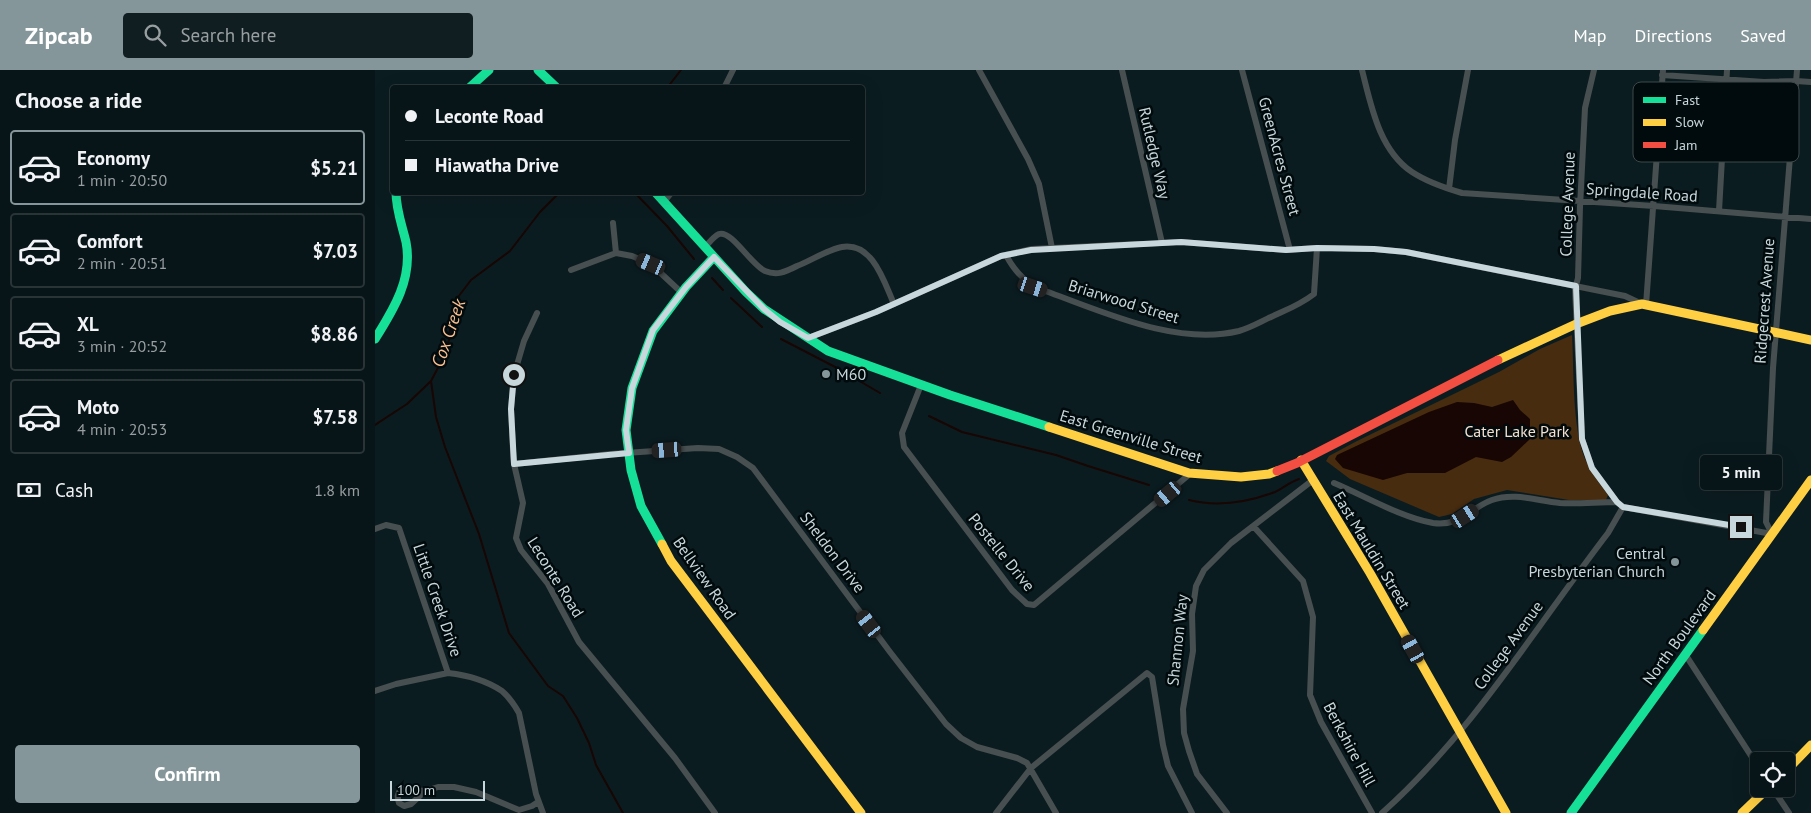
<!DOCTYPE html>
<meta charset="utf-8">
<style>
:root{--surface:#081518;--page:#111e21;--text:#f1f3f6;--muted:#989fa2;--line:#293437;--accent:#85969a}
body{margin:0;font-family:"PT Sans",sans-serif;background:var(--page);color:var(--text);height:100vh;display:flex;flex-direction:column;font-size:19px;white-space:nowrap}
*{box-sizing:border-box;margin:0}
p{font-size:16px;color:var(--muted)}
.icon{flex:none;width:28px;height:28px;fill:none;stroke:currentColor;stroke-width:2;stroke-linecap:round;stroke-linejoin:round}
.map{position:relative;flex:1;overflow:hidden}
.details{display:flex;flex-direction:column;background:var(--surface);width:375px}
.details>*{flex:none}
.top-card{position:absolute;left:15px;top:15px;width:475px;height:110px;border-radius:5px;box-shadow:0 5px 20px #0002,0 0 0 1px var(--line);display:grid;align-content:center;height:110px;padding:0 15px;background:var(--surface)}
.buttons{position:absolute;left:1375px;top:682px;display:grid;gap:10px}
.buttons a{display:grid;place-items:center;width:45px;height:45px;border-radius:5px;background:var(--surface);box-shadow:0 5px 20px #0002,0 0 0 1px var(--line);font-size:25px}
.scale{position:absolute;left:15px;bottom:12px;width:95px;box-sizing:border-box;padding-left:5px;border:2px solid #c7d7db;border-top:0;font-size:14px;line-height:18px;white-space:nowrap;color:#c7d7db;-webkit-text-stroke:4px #010a0c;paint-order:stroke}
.end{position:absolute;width:22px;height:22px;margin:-11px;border:6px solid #c7d7db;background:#111;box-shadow:0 0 0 2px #111}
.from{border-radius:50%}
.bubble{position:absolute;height:35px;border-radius:5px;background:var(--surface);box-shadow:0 5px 20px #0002,0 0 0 1px var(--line);font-size:16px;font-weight:600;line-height:35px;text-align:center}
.car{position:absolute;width:15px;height:30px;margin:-15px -8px;border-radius:6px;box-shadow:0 0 4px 1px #0007;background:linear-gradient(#222 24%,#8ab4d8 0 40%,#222 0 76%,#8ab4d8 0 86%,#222 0)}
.top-card b{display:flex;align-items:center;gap:18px;height:48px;font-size:19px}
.top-card b+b{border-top:1px solid var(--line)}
.top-card i{width:12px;height:12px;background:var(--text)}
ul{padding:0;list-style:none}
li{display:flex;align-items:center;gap:15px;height:75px;margin:0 10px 8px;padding:0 5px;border:2px solid var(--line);border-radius:5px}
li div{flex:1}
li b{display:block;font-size:19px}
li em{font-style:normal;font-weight:600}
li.selected{border-color:var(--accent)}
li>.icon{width:45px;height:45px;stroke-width:1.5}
h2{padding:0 15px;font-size:22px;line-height:60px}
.pay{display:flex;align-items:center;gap:12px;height:55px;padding:0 15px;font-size:19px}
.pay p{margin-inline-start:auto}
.button{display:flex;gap:10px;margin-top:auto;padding:10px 15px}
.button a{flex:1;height:58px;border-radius:5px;background:var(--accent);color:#fff;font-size:20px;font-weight:600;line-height:58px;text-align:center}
header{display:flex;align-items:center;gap:30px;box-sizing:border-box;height:70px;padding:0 25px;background:var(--accent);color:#fff}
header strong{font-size:24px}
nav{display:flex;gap:28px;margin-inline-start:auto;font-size:18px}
.search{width:350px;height:45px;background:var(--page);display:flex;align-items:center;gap:12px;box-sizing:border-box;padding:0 18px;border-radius:5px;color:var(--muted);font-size:19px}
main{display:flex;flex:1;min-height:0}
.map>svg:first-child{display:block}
.green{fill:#482c0f}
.water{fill:#170603}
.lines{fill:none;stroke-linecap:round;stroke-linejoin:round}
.stream{stroke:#170603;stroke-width:2}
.street{stroke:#484f50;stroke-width:6}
.fast{stroke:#16e098;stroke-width:9}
.slow{stroke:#ffcf43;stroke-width:9}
.jam{stroke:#f24e42;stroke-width:9}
.route{stroke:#c7d7db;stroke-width:6}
.poi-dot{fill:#85969a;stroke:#010a0c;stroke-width:2}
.labels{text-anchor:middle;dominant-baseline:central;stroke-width:5;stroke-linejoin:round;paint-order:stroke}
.street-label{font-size:16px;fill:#c7d7db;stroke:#010a0c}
.poi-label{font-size:16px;fill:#c7d7db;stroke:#010a0c;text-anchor:start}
.park-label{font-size:16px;fill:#f3dfcf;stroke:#010a0c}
.water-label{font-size:18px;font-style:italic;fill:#fabf8f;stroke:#010a0c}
.key{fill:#010a0c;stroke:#3c484a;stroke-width:1}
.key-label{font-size:14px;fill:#c7d7db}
</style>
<header>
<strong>Zipcab</strong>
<div class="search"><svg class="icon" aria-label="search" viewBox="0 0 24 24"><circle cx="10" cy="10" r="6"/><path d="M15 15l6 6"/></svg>Search here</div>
<nav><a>Map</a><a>Directions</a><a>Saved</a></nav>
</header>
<main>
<section class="details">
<h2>Choose a ride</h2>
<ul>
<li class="selected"><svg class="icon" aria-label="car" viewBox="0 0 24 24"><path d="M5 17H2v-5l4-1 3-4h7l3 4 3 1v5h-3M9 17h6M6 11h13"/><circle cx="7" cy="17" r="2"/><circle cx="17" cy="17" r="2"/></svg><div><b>Economy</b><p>1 min · 20:50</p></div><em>$5.21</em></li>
<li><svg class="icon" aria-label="car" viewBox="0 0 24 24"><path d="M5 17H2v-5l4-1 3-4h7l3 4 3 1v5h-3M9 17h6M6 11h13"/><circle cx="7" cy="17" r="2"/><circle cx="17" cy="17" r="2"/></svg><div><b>Comfort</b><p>2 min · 20:51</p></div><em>$7.03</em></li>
<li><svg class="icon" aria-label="car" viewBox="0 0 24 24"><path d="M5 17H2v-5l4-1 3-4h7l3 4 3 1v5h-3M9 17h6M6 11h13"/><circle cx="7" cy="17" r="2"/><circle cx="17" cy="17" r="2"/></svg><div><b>XL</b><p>3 min · 20:52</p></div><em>$8.86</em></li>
<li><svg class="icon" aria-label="car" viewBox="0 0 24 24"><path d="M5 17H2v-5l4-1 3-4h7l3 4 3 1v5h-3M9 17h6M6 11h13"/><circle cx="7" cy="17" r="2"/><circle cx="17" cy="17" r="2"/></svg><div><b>Moto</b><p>4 min · 20:53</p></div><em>$7.58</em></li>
</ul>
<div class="pay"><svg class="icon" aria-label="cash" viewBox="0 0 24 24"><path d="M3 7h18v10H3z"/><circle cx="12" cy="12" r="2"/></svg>Cash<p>1.8 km</p></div>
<div class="button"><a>Confirm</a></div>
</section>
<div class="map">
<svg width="1436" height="743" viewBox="0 0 1436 743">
<rect width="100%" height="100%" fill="#0b1c20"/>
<path class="green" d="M1197,265C1199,299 1197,358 1210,389C1216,402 1224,413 1233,425L1231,430H1194L1132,420L1099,429L1077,444L1064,447L975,409L951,391L954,386L982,371L1124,302L1165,279Z"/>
<path class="water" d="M1138,330L1145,340L1155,349V369L1136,387L1127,392L1101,387L1070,403H1032L1008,410L968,398L960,389L962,385L1054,342L1082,332L1099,333L1117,337Z"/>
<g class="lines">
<path class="stream" d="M292,18L306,0
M259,122L292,156L319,189
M337,208L348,220
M356,228L387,257
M406,269L464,299
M476,306L505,323
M56,311L61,347L70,377L104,464L134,563L173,616L188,626L202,648L214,673L221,695L248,743
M554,346L587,362L681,385L713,396L774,415
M0,355L32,334L56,311L65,294L74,270L76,249L80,231L96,210L135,181L165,142L185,122
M814,430C842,437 873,432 900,422C908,418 915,412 924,409"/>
<path class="street" d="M604,0L653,89L664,114L677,178
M747,0L787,173
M867,0L915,180
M987,0C996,35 1004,80 1037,102C1052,112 1070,118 1087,123L1279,136L1436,149
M1219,0L1210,38L1205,137L1203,208L1200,219L1207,369L1217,398L1242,432L1248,437
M1287,5L1389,12L1421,11L1436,12
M349,18L358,0
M1074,119L1080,70L1093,0
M289,132L297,122
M1344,141L1352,0
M238,153L241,183
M330,177C334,173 339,166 344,164C357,160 376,195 390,201C402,206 410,202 422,196C435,191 454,179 467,177C498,172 509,212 519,234
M631,185C638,199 646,208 659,217C721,238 797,277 864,261C875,258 885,252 896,247C911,240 925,235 939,224L942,178
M196,200L241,183L257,186L276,194L307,223
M1271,235L1288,0
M162,243L149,271L139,305L136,339L138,380L139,394L148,433L141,468L146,480L173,514L204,572L300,688L340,743
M433,268L501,242L626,186L657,179L806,172L911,180L942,178L999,179L1031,182L1250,226L1267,234
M546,315L527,363L529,377L637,520L652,534L659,535L816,403
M139,394L236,384L323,378L344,379L362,387L378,398L515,582L571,654L586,668L602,677L642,688L652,693L681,743
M959,413C990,426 1025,447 1058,453C1085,457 1095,438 1117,430C1140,422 1162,431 1185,433C1203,434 1223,432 1242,432
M1248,437L1397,464
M879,457L928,511L938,547L935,625L946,652L997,743
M0,459L11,455L24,458L73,603C91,605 112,611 127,621C134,627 140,636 144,643L161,724L168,743
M1397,464L1391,452L1398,298L1422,0
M1310,584L1384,698
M0,621L21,614L73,603
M26,719L50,721L36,734L29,736L24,733C22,727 22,724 26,719Z
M1398,719L1414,743
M50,721L63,717H79L101,722L144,740L157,736L163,732
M621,743L656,698L772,603L777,607L788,675L793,696L817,743
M852,743L822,704L814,681L809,663L808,639L818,581L817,544L821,516L829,500L856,473L938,410
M1007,743C1097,663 1160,558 1233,463L1248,437"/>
<path class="fast" d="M163,0L182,18
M94,18L114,0
M280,122L371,222L389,239L453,281L575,325L674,357
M0,269C19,239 38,208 31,172C27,155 21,140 21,122
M287,474L266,436L256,400L251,360L257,318L278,261L311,217L339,187
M1196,743L1328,560"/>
<path class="slow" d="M1123,290L1201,254L1235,241L1267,234L1436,270
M674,357L814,403L866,407L894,404L902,401
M926,390L995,503L1131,743
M287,474L296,491L486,743
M1328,560L1436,410
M1411,701L1436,675
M1367,743L1392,719"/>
<path class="jam" d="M902,401L922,393L1123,290"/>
</g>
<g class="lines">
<path class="route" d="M139,305L136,339L139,394L254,383L251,360L257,318L278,260L311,217L339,187L389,239L405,252L433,268L501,242L626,186L656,180L806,172L911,180L942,178L999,179L1031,182L1201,216L1207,369L1217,398L1242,432L1248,437L1366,457"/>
</g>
<g class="poi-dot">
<circle cx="451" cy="304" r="5"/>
<circle cx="1300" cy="492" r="5"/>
</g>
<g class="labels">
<g class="street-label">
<text transform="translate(780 83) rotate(77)">Rutledge Way</text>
<text transform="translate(905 86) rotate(75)">GreenAcres Street</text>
<text transform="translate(1267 122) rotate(4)">Springdale Road</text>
<text transform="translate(1192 134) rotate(-88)">College Avenue</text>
<text transform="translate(749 231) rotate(17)">Briarwood Street</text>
<text transform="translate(1389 231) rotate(-86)">Ridgecrest Avenue</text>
<text transform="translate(756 366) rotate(17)">East Greenville Street</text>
<text transform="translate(997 480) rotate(59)">East Mauldin Street</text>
<text transform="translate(458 482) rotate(53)">Sheldon Drive</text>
<text transform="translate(627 482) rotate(51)">Postelle Drive</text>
<text transform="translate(181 507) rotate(58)">Leconte Road</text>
<text transform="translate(330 508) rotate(55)">Bellview Road</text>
<text transform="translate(63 530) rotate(71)">Little Creek Drive</text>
<text transform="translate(1304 567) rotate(-54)">North Boulevard</text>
<text transform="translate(802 570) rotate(-84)">Shannon Way</text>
<text transform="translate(1133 575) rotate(-54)">College Avenue</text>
<text transform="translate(975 674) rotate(62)">Berkshire Hill</text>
</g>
<g class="poi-label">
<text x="461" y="304">M60</text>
<text x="1290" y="483" text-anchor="end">Central<tspan x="1290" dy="18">Presbyterian Church</tspan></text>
</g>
<g class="park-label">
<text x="1142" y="361">Cater Lake Park</text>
</g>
<g class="water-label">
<text transform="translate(73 263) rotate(-71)">Cox Creek</text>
</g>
</g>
<rect x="1258" y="12" width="166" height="80" rx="8" class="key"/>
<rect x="1268" y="27" width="23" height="6" fill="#16e098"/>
<rect x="1268" y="49" width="23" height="7" fill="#ffcf43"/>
<rect x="1268" y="72" width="23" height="6" fill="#f24e42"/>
<g class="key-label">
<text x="1300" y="35">Fast</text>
<text x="1300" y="57">Slow</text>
<text x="1300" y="80">Jam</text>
</g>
</svg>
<div class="buttons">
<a><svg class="icon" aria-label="locate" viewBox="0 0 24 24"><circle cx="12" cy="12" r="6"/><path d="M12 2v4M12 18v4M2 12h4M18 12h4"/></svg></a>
</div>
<div class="scale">100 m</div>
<i class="end from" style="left:139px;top:305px"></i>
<i class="end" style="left:1366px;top:457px"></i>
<div class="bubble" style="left:1325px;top:385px;width:82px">5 min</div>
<i class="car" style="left:276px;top:194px;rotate:293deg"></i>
<i class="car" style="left:658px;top:217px;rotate:108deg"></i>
<i class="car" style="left:292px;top:380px;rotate:266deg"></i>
<i class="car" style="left:793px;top:424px;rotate:230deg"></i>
<i class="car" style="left:1090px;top:446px;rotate:57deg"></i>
<i class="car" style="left:494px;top:554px;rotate:323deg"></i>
<i class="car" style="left:1038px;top:579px;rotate:331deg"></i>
<div class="top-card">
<b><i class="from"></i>Leconte Road</b>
<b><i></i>Hiawatha Drive</b>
</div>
</div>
</main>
